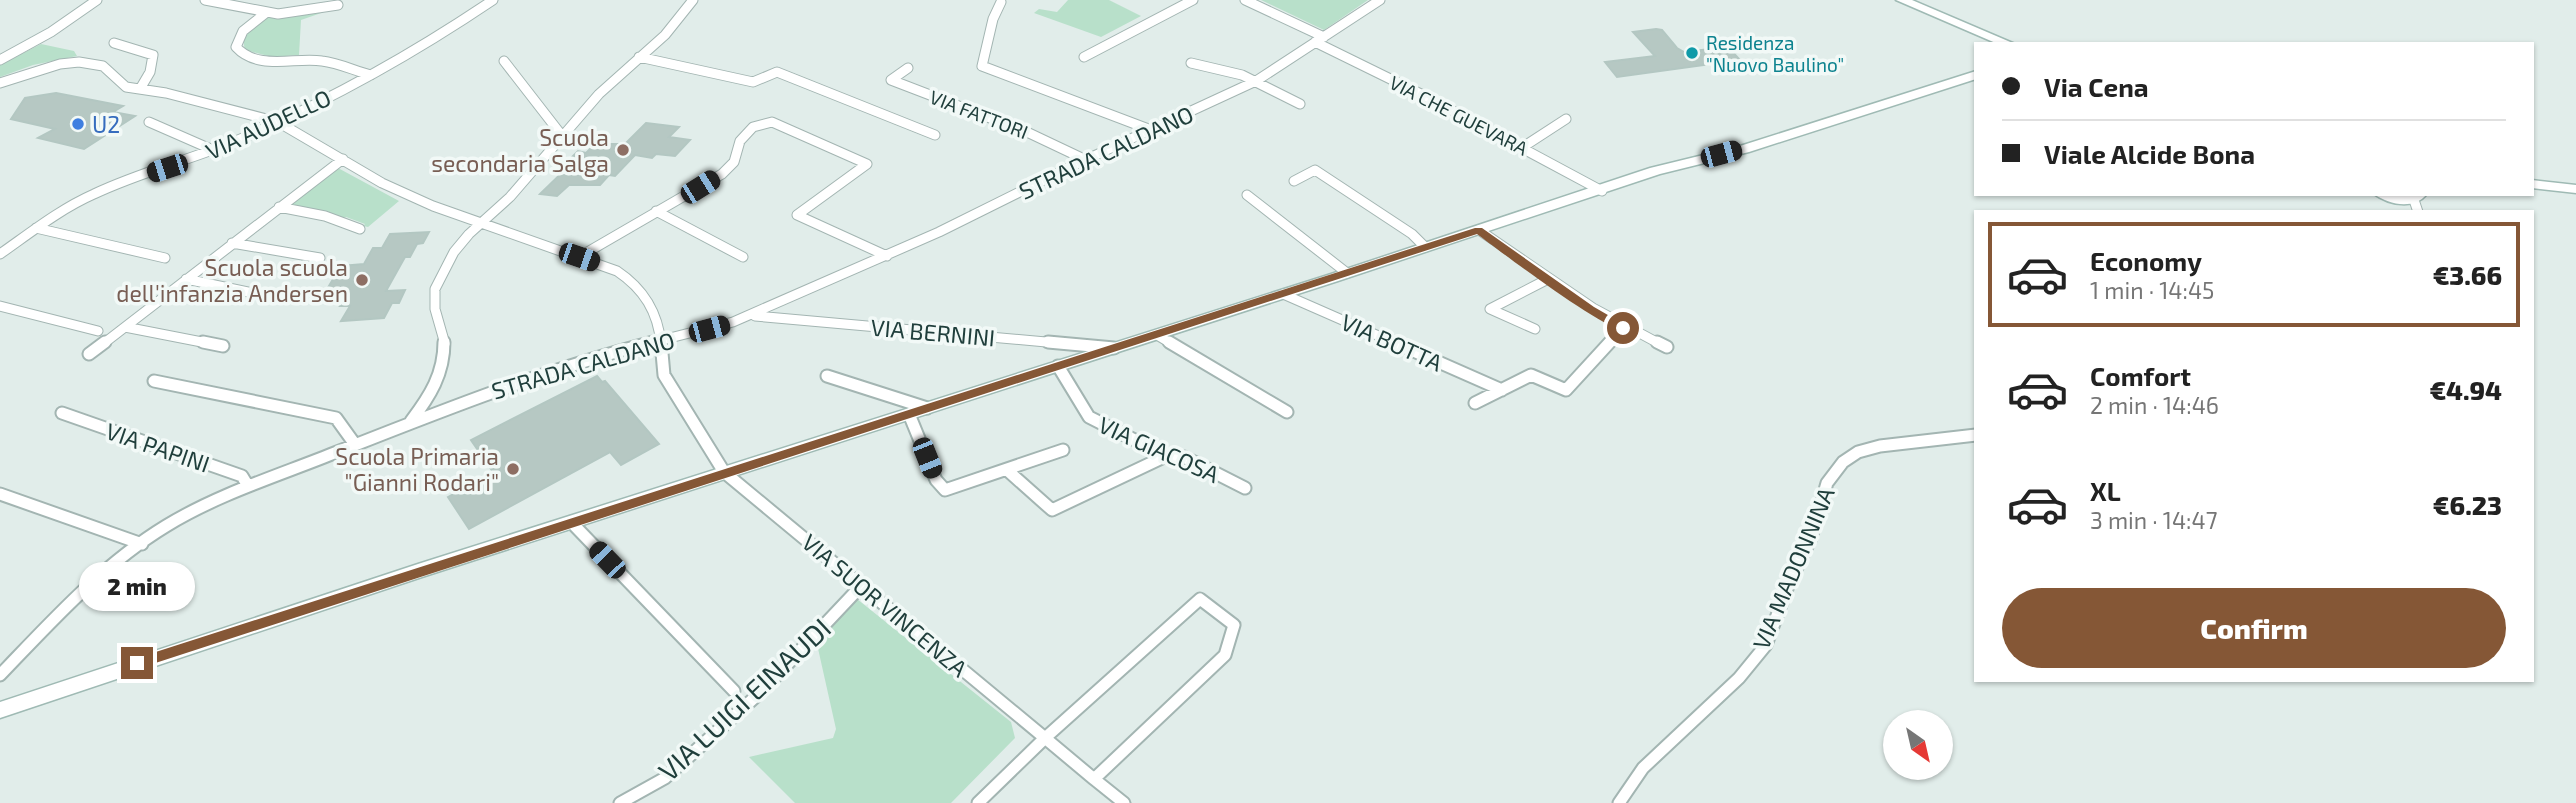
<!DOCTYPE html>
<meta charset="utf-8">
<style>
:root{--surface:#fff;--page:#f2f2f2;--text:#222;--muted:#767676;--line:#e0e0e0;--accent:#855736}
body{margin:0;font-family:"Exo 2",sans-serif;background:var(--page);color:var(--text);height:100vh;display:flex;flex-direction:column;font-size:26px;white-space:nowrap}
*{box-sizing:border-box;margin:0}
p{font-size:23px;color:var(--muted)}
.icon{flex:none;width:38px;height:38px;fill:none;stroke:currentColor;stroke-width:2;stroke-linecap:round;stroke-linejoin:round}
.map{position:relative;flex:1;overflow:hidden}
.sheet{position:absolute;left:1974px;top:210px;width:560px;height:472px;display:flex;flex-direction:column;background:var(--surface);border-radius:0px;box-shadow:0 2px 5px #0004}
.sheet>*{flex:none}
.banner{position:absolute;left:1974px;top:42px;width:560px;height:154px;border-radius:0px;box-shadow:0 2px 5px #0004;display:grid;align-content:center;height:154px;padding:0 28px;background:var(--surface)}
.needle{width:46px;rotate:146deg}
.controls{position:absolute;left:1883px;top:710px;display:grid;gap:14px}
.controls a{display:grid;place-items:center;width:70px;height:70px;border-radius:50%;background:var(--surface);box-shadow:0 2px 5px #0004;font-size:35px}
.end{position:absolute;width:32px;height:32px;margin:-16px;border:9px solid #855736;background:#fff;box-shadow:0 0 0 4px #fff}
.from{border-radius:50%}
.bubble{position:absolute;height:49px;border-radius:24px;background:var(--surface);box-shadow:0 2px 5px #0004;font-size:23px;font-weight:800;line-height:49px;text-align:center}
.car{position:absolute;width:21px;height:42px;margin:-21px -10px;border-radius:9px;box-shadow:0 0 5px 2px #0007;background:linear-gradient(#222 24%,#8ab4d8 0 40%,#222 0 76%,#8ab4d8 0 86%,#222 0)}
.banner b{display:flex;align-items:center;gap:24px;height:66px;font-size:26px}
.banner b+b{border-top:2px solid var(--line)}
.banner i{width:18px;height:18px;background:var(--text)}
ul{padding:12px 0 0;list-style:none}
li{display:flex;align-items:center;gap:21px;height:105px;margin:0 14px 10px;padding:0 14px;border:4px solid transparent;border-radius:0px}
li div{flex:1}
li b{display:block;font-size:26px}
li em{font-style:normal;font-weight:800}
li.selected{border-color:var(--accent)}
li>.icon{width:63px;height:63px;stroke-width:1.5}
.button{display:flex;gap:14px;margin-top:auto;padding:14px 28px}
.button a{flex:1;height:80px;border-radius:42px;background:var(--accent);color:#fff;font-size:28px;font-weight:800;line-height:80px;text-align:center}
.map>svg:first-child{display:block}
.green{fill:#b8e0ca}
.building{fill:#b6c8c3;stroke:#b3c7c2;stroke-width:2}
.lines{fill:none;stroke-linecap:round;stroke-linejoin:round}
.street-far1-casing{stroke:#a3b5b2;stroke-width:11}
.street-casing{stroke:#a3b5b2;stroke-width:15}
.secondary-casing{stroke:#9fbab4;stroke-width:3}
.street-far1{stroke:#fff;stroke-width:9}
.street{stroke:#fff;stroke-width:11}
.secondary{fill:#fff;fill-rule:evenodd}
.route{fill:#855736}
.culture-dot{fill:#0f9aa8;stroke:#f2f9f7;stroke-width:2.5}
.shop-dot{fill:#3f7fe0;stroke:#f2f9f7;stroke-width:2.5}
.education-dot{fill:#8d6e63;stroke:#f2f9f7;stroke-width:2.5}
.labels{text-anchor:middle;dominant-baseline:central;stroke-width:7;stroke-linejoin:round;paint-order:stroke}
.far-culture-label{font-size:19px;fill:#0d838f;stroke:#f2f9f7;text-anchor:start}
.far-street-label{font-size:19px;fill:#203f3c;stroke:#f2f9f7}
.shop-label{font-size:23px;fill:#366cbe;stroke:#f2f9f7;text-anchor:start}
.street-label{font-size:23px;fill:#203f3c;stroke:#f2f9f7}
.education-label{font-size:23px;fill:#785e54;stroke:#f2f9f7;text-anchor:end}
.near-street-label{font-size:28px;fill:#203f3c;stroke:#f2f9f7}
</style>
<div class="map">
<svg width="2576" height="803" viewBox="0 0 2576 803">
<rect width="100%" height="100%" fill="#e1edea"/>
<path class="green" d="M1068,0H1109L1141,16L1101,37L1034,13L1039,9L1057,12Z
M1261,0H1368L1324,30Z
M318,7L324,12L301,20L299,55L272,57L245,50C235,15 295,11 318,7Z
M41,44L74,51L77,56L33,65L0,77V65Z
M338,168L399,201L368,227L363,226L365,224L346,217L342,219L288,204Z
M857,599L1011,722L1015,738L951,803H795L749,757L833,738L836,729L817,644Z"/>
<path class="building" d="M1656,29L1662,30L1677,48L1684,52L1728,47L1740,60L1617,77L1605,62L1655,56L1633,32Z
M56,93L123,106L113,112L135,116L84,149L38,138L55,129L11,119L25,98Z
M646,123L679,127L669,137L690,140L675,156L656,154L652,158L635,155L615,176L609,175L600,185H569L557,196L540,194L570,165L565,164L578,151L586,153L595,144H625Z
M429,232L423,243L417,244L410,257H405L386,291L405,290L399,303H392L384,318L341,321L350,306H340L349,290L326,291L341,266L364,264L373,248H382L390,234Z
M597,376L602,382L605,381L659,444L621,465L610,452L469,529L448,497L493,472L471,440Z"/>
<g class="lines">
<defs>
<path id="street-far1" d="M205,0L278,14L338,5
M1245,0L1324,37
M1001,2L993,19L982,66L1151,130
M267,12L243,31L236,47C258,71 294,57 322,61C339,63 355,71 371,75
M1315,42L1425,96L1602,191
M114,43L153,55L150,72L140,89
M639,57L753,82L777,72L935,135
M1084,57L1193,0
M0,60L51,32L97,0
M504,61L563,137
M1191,63L1242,75L1300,104
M908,68L891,80L1029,133L1086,160
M0,83L60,64L79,62L103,66L126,87L166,93L278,122L382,183L433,206L617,271C644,289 658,312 661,344
M149,122L213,150
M1523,147L1566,119
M1294,181L1315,170L1412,234L1425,247
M1247,195L1347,273
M2414,200L2418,212
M279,207L325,216L360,229
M656,211L743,257
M36,228L165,258
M1479,230L1593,308L1660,344
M232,243L320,258
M0,254C30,233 60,209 94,194C140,172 190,160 238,140C327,102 413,54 493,0
M579,257L722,174L734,162L740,141L753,127L772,122L867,164L797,215L887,256
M186,279L277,298
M1283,294L1397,344
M0,306L98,331
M755,316L1068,344
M1535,329L1490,309L1548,279
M1157,335L1172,344
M103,344L125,327
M212,344L125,327L343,159
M445,344L435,309V289L454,252L469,234L510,197L599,94L665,35L693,0
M646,344L733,322L939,232L1070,167L1256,81L1380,0
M1608,344L1623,328"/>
<path id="street" d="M203,342L223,346
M661,342L664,375L724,472L1045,738L978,803
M1048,342L1114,348
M1169,342L1287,412
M1393,342L1502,390
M1657,342L1667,347
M89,354L105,342
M1058,366L1089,417L1166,456L1184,457L1245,488
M827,376L927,408
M154,381L336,418L354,443
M1475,403L1531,375L1566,390L1610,342
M62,413L242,476L248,486
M909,414L936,480L945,490L1063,450
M411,421C430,396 444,374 444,342
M1007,470L1052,510L1166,456
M0,494L142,544
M571,522L734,691
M1200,599L1234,625L1225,655L1094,779L1045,738Z
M0,675C51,622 102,565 166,526C218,494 280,475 337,452C441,411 544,370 653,342
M1094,779L1124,803
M620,803L665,778L762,691L862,585
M1619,803L1643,768L1739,678L1766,645L1788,586L1811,538L1827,483L1843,462L1858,452L1880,446L1976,435"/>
<path id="secondary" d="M1896,0H1912L2015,44H1998Z
M1976,71V79L1749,152L1660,174L1338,281L422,577L0,718V702L418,564L1328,275L1650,168L1740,146Z
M2532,180L2576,185V193L2532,188Z
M2374,194H2427C2414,210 2389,205 2374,194Z"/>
</defs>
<use href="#street-far1" class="street-far1-casing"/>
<use href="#street" class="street-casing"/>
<use href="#secondary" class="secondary-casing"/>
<use href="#street-far1" class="street-far1"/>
<use href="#street" class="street"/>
<use href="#secondary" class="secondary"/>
</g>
<path class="route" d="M1475,228H1482L1594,307L1627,326V331C1607,333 1500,251 1477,234L137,669L130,663L137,658Z"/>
<circle class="culture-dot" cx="1692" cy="53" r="7"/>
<circle class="shop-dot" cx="78" cy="124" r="7"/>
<g class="education-dot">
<circle cx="623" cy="150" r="7"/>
<circle cx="362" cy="280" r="7"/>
<circle cx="513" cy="469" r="7"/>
</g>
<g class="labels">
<g class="far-culture-label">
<text x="1706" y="42">Residenza<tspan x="1706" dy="22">"Nuovo Baulino"</tspan></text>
</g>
<g class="far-street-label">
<text transform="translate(979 114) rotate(21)">VIA FATTORI</text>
<text transform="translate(1459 115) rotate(27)">VIA CHE GUEVARA</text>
</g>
<g class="shop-label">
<text x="92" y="124">U2</text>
</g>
<g class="street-label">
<text transform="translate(268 124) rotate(-25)">VIA AUDELLO</text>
<text transform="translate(1106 152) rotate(-25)">STRADA CALDANO</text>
<text transform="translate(933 332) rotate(5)">VIA BERNINI</text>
<text transform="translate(1392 342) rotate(24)">VIA BOTTA</text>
<text transform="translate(583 365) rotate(-16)">STRADA CALDANO</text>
<text transform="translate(158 447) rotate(19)">VIA PAPINI</text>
<text transform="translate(1159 449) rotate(24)">VIA GIACOSA</text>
<text transform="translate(1793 568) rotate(-67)">VIA MADONNINA</text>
<text transform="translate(885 605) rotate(40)">VIA SUOR VINCENZA</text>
</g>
<g class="education-label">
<text x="609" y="137">Scuola<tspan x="609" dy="26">secondaria Salga</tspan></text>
<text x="348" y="267">Scuola scuola<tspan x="348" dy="26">dell'infanzia Andersen</tspan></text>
<text x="499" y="456">Scuola Primaria<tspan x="499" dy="26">"Gianni Rodari"</tspan></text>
</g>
<g class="near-street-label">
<text transform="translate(744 699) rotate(-43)">VIA LUIGI EINAUDI</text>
</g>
</g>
</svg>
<div class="controls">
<a><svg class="needle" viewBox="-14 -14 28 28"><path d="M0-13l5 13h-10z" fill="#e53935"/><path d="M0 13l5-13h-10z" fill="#767676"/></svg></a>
</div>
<i class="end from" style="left:1623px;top:328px"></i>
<i class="end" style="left:137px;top:663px"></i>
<div class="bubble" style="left:79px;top:562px;width:116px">2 min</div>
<i class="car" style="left:1721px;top:154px;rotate:75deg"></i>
<i class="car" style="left:167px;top:168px;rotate:252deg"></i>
<i class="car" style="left:700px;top:187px;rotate:58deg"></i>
<i class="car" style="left:579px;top:257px;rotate:109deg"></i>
<i class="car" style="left:709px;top:329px;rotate:75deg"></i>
<i class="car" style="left:927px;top:458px;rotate:158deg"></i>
<i class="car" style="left:607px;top:560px;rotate:316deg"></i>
<div class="banner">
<b><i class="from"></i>Via Cena</b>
<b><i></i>Viale Alcide Bona</b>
</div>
<section class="sheet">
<ul>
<li class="selected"><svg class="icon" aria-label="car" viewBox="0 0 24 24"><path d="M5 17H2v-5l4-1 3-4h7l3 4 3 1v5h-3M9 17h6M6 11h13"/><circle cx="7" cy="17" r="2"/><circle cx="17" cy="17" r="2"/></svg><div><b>Economy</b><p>1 min · 14:45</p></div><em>€3.66</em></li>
<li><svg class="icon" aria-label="car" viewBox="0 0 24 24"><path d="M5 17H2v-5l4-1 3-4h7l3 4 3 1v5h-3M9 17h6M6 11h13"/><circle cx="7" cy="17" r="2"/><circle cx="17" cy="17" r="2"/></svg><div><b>Comfort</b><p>2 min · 14:46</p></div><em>€4.94</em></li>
<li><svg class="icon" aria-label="car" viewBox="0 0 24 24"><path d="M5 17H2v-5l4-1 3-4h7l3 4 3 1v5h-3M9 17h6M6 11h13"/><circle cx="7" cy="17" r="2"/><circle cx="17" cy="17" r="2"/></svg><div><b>XL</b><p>3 min · 14:47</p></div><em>€6.23</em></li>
</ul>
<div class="button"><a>Confirm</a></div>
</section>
</div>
